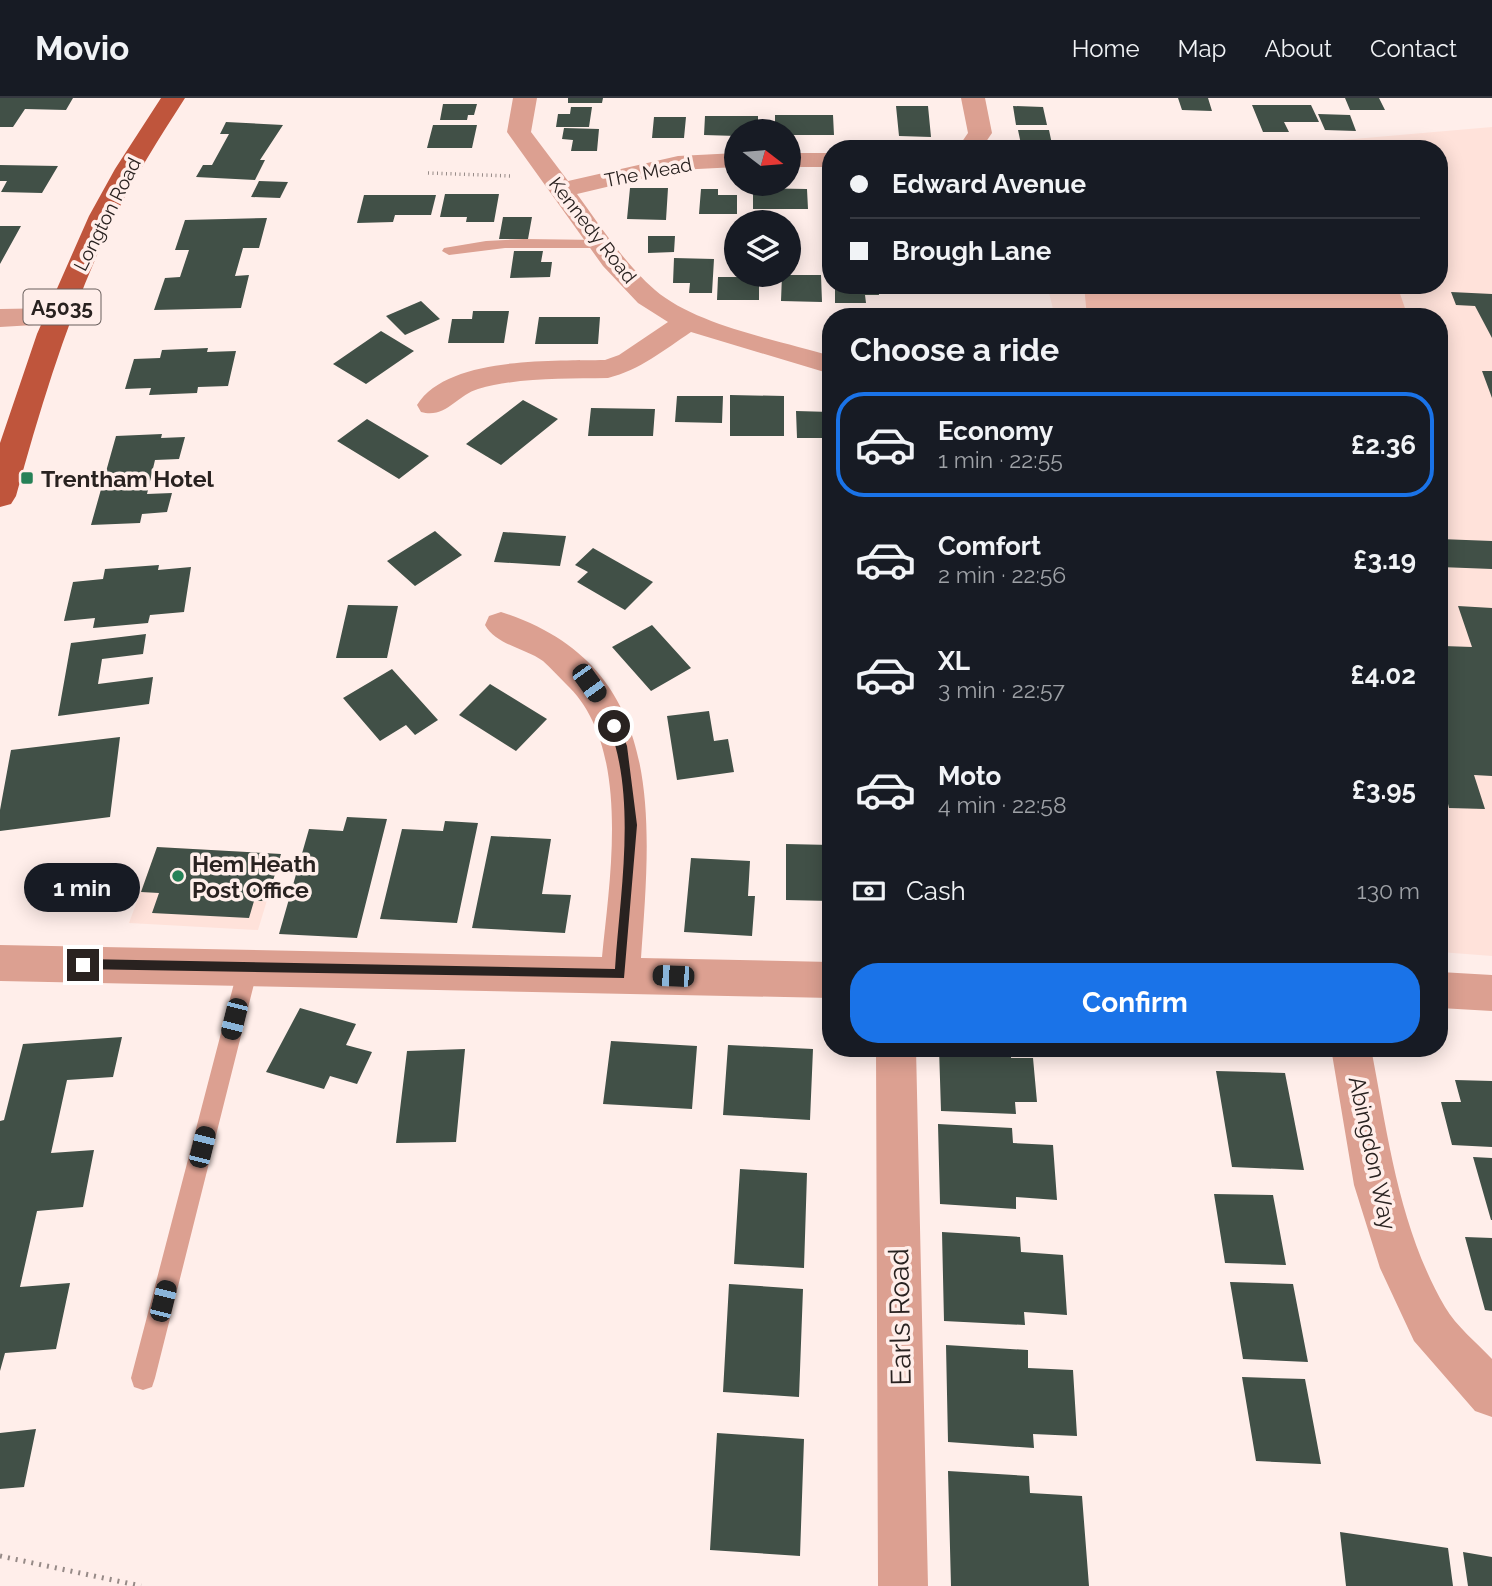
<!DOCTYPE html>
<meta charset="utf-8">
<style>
:root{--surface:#171b24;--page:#20242c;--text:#f1f3f6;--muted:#9ea1a6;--line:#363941;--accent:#1a73e8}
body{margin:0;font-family:Raleway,sans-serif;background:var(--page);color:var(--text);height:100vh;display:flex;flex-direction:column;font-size:26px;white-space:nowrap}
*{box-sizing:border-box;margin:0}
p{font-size:23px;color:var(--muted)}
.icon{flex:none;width:38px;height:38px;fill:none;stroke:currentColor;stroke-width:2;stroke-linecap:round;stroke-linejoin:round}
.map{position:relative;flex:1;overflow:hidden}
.panel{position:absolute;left:822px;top:210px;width:626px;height:749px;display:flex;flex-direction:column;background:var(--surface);border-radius:28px;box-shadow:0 4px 18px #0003}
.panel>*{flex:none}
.hud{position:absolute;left:822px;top:42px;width:626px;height:154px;border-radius:28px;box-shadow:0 4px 18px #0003;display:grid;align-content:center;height:154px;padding:0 28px;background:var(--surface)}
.needle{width:46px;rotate:106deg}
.tools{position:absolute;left:724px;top:21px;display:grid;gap:14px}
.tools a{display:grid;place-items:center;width:77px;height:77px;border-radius:50%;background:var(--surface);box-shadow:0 4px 18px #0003;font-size:35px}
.end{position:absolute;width:32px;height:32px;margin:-16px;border:9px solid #292220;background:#fff;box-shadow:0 0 0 4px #fff}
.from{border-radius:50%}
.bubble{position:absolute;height:49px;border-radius:24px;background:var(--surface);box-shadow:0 4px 18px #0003;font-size:23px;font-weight:700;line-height:49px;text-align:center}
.car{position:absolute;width:21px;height:42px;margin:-21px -10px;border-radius:9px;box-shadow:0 0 5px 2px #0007;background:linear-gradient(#222 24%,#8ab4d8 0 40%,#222 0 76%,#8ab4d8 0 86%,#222 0)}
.hud b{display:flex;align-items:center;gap:24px;height:66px;font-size:26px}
.hud b+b{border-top:2px solid var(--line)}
.hud i{width:18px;height:18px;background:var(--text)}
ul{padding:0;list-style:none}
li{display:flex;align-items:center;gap:21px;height:105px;margin:0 14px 10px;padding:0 14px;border:4px solid transparent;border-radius:28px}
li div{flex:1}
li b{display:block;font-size:26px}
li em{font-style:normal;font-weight:700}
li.selected{border-color:var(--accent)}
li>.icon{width:63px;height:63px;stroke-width:1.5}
h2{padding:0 28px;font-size:32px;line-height:84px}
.pay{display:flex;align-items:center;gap:18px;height:77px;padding:0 28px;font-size:26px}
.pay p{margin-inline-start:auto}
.cta{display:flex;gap:14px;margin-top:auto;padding:14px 28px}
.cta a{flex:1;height:80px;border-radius:28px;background:var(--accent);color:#fff;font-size:28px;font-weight:700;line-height:80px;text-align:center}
header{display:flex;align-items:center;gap:42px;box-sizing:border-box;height:98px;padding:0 35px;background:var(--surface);border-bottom:2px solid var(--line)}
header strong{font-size:33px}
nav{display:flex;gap:38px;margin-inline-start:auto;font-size:24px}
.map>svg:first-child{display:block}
.built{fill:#ffe2da}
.green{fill:#fbc1b2}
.building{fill:#415047}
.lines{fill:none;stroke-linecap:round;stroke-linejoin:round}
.path-far1{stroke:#968a87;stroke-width:3.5;stroke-dasharray:1 3.5;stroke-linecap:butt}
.path{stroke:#968a87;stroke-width:5;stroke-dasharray:2 6;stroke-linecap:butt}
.service{fill:#dca091;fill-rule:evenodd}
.minor{fill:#dca091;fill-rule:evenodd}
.primary{fill:#bf553c;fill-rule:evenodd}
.route{fill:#292220}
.poi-dot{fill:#268157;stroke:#ffeeea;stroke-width:2.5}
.labels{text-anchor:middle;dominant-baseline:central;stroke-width:7;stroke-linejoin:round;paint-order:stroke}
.far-street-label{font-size:19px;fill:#292220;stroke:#ffeeea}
.shield{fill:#ffeeea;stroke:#695f5d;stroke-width:2}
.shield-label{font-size:21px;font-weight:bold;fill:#292220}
.poi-label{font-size:23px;font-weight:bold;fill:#292220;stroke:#ffeeea;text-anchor:start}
.street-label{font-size:23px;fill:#292220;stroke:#ffeeea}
.near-street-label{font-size:28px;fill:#292220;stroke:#ffeeea}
</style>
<header>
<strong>Movio</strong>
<nav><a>Home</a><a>Map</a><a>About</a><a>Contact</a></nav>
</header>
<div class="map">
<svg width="1492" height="1488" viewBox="0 0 1492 1488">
<rect width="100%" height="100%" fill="#ffeeea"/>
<path class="built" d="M1492,29V858L1440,854V219H1055L1047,187H1440V51H1238Z
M157,749L281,756L258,832L129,825Z"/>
<path class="green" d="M1084,187H1397L1408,219H1087Z"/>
<path class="building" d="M0,0H73L66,12L25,11L13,29H0Z
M568,0H603L602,5H568Z
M1178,0H1208L1212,13L1182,12Z
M1345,0H1379L1385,12H1350Z
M443,6H477L474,17H468L467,22H440Z
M1252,7H1311L1319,24H1284L1289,34H1263Z
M896,8H928L931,39L899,38Z
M1013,8L1043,9L1047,27H1016Z
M571,9H592L589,29H556L558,16H570Z
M1318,16L1350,17L1356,33L1325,32Z
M775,17H833L834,37H789V33H775Z
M705,18H758V33H737V38L704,37Z
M654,19H686L684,40H652Z
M226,24L283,27L260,62H265L255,82L196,79L203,67H212L229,36H220Z
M433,27H477L472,50H427Z
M564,30L599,31L597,53H571L573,42L562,41Z
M1018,32H1049L1053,51H1022Z
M0,67L58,68L42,95L1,94L7,83H0Z
M259,83L288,84L280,100L251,99Z
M630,90H668L666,122L627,121Z
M753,90L807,91L808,111H753Z
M701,91H718V97H737V116H699Z
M445,96H499L494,124H466L467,119H440Z
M364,97H436L431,117H395L393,124L357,125Z
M503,119H532L528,141H499Z
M267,120L259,150H243L235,178L249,177L241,210L154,212L165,180L180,179L189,152H175L185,122Z
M0,128H21L0,166Z
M648,138H675L674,154L648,155Z
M514,153H543L541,164H552L550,179L510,180Z
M674,160L714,161L712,195H689L690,185H673Z
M782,177H821L822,204L781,203Z
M718,179H759V202H717Z
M835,187H878L879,197H865L866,205H835Z
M1451,194L1492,196V240L1475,208L1456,207Z
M421,203L440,221L405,237L386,218Z
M473,213H509L504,245H448L452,221H472Z
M539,219H600L598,246H535Z
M381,233L414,253L366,286L333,266Z
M208,250L207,254L236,253L228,288L198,289L197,295L149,297L151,290L125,291L134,261L160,260L162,252Z
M1482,273H1492V300Z
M730,297L784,298V338H730Z
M677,298H723L722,325L675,324Z
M523,302L558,321L501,367L466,346Z
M591,310L655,311L653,338H588Z
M796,313L831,314V340H797Z
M367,321L429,358L399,381L337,343Z
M162,336L161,340L185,339L179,361L155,362L147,396L172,395L167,414L142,416L140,425L91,427L116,338Z
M824,376H831V430H828Z
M435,433L462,457L415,488L387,463Z
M503,434L566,438L560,468L494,464Z
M1440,441L1492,443V471L1440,469Z
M593,450L653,484L625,512L577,484L588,474L575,467Z
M159,467L158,472L191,469L184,514L150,517L148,525L93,530L95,520L64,523L73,484L103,481L105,471Z
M348,507L398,508L387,560H336Z
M1458,508L1492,510V678L1474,677L1485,711L1449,710L1444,689H1440V540L1443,548L1472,549Z
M652,527L691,570L651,593L612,549Z
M146,536L143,556L102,561L98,586L153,579L149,606L58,618L71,545Z
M392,571L438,622L415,637L406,627L380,643L343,600Z
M490,586L547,621L516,653L459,617Z
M709,613L714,643L728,641L734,674L677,682L667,618Z
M120,639L110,719L0,733V712L11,652Z
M347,719L387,721L357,840L279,836L309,731L343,733Z
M445,723L478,725L457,825L380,821L402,731L443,733Z
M491,738L551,741L542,796L571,797L565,835L472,830Z
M786,746L831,747V803L786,802Z
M157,749L281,756L267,803H254L249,820L152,815L159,795L141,794Z
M691,760L750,763L748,798H755L752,838L684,834Z
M300,910L356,926L346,947L372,954L357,986L330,978L324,991L266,974Z
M122,939L113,979L67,982L51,1055L94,1052L83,1109L37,1113L20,1189L70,1185L56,1251L5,1255L0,1273V1023L4,1022L23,946Z
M611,943L697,948L692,1011L603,1006Z
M728,947L813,951L810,1022L723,1017Z
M939,950H1011V960H1033L1037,1004H1015L1016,1016L941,1013Z
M465,951L456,1044L396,1045L407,953Z
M1216,973L1285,975L1304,1072L1232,1069Z
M1455,982L1492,983V1049L1452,1047L1441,1004H1461Z
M938,1026L1012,1030L1013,1045L1053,1047L1057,1102L1016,1099V1111L940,1106Z
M1473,1059L1492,1060V1122H1491Z
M740,1071L807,1075L804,1170L734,1166Z
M1214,1096L1273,1097L1286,1167L1225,1165Z
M942,1134L1020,1139L1021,1154L1063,1157L1067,1217L1024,1214L1025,1227L944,1223Z
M1465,1139L1492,1140V1213L1485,1212Z
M1230,1184L1293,1186L1308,1264L1243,1261Z
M729,1186L803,1191L799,1299L723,1294Z
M946,1247L1028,1252V1270L1073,1272L1077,1338L1033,1336L1034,1350L948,1344Z
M1242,1279L1305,1281L1321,1366L1256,1363Z
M36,1331L24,1389L0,1391V1335Z
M717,1335L804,1341L800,1458L710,1452Z
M948,1373L1029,1378L1030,1395L1082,1398L1089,1488H951Z
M1340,1434L1448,1450L1453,1488H1346Z
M1463,1454L1492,1459V1488H1468Z"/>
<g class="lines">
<path class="path-far1" d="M428,75L511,78"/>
<path class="path" d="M0,1458L141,1488"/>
<path class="service" d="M524,141L600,142L607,146L600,150H505L449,157L442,153L444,150L486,143Z
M248,861L255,863L258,870L155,1280L152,1289L143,1292L134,1289L131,1280L238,870L241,863Z"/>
<path class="minor" d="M513,0H537L531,34L568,83L678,58L737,55V69L678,72L577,96C601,129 624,165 655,192C697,228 779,242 831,258V276L691,234C664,252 640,272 608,280C565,281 520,279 478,291C457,297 446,321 421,314L417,307C447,258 554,263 605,262L619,257L668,224L638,205L603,168L507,34Z
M961,0H985L992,35L981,51H957L968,35Z
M789,55H831V69H789Z
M58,210L68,213L72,219L68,225L0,229V211Z
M501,514C667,567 651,719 641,860L831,864V900L0,883V847L602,859C610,778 632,648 566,586C558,578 551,570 543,563C525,550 496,547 485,527L489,518Z
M1440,874L1492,877V913L1440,910Z
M876,950H916L928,1488H878Z
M1331,950H1371C1388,1038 1399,1130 1445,1209C1456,1228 1477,1245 1492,1261V1319L1475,1313L1414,1243L1380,1170L1354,1087Z"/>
<path class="primary" d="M161,0H185C160,39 135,78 114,120C71,209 42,303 16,398L11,406L0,409V345L37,236L89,118L115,71Z"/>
</g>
<path class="route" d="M614,624L618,625L627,648L637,727L624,880L78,871V863L83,861L615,871C620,794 637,702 609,628Z"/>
<g class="poi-dot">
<rect x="20" y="373" width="14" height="14" rx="3.5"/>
<circle cx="178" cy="778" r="7"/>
</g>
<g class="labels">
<g class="far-street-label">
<text transform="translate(648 74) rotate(-11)">The Mead</text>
<text transform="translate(107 116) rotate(-63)">Longton Road</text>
<text transform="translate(593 132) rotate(52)">Kennedy Road</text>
</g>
<rect class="shield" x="23.5" y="191.5" width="77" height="35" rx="5"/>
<g class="shield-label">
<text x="62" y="209">A5035</text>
</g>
<g class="poi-label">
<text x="41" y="380">Trentham Hotel</text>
<text x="192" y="765">Hem Heath<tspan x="192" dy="26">Post Office</tspan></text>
</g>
<g class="street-label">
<text transform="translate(1373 1055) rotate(78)">Abingdon Way</text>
</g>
<g class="near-street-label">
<text transform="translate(900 1219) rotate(-91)">Earls Road</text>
</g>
</g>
</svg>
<div class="tools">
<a><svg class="needle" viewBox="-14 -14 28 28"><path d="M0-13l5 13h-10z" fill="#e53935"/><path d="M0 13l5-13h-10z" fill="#9ea1a6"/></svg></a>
<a><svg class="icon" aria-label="layers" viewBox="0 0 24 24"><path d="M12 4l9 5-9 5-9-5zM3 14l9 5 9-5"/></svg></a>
</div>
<i class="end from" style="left:614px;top:628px"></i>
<i class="end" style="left:83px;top:867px"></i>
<div class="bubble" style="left:24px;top:765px;width:116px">1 min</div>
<i class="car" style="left:589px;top:585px;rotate:144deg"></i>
<i class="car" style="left:673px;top:878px;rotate:272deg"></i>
<i class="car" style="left:234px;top:921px;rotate:194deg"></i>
<i class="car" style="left:202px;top:1049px;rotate:14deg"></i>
<i class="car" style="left:163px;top:1203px;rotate:14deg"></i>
<div class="hud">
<b><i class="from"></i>Edward Avenue</b>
<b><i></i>Brough Lane</b>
</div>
<section class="panel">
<h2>Choose a ride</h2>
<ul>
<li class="selected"><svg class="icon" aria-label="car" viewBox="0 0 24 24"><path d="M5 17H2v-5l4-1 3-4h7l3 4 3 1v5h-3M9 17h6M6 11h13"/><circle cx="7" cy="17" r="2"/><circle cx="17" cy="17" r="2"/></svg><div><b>Economy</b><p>1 min · 22:55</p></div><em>£2.36</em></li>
<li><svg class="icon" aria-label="car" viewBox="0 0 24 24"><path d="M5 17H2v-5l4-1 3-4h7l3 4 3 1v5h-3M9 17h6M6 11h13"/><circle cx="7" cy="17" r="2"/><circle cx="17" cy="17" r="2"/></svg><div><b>Comfort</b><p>2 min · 22:56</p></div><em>£3.19</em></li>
<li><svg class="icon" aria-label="car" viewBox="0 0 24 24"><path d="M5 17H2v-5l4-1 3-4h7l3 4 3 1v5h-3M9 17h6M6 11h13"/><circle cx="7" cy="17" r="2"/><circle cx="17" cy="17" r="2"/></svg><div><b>XL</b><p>3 min · 22:57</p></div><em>£4.02</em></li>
<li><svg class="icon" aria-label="car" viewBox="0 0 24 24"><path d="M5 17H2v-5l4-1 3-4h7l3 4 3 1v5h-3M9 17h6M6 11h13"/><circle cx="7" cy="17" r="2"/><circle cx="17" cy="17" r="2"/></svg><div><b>Moto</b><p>4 min · 22:58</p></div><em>£3.95</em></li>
</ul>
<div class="pay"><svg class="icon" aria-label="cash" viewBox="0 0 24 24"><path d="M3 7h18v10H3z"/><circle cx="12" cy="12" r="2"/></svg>Cash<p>130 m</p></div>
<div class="cta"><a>Confirm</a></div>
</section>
</div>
